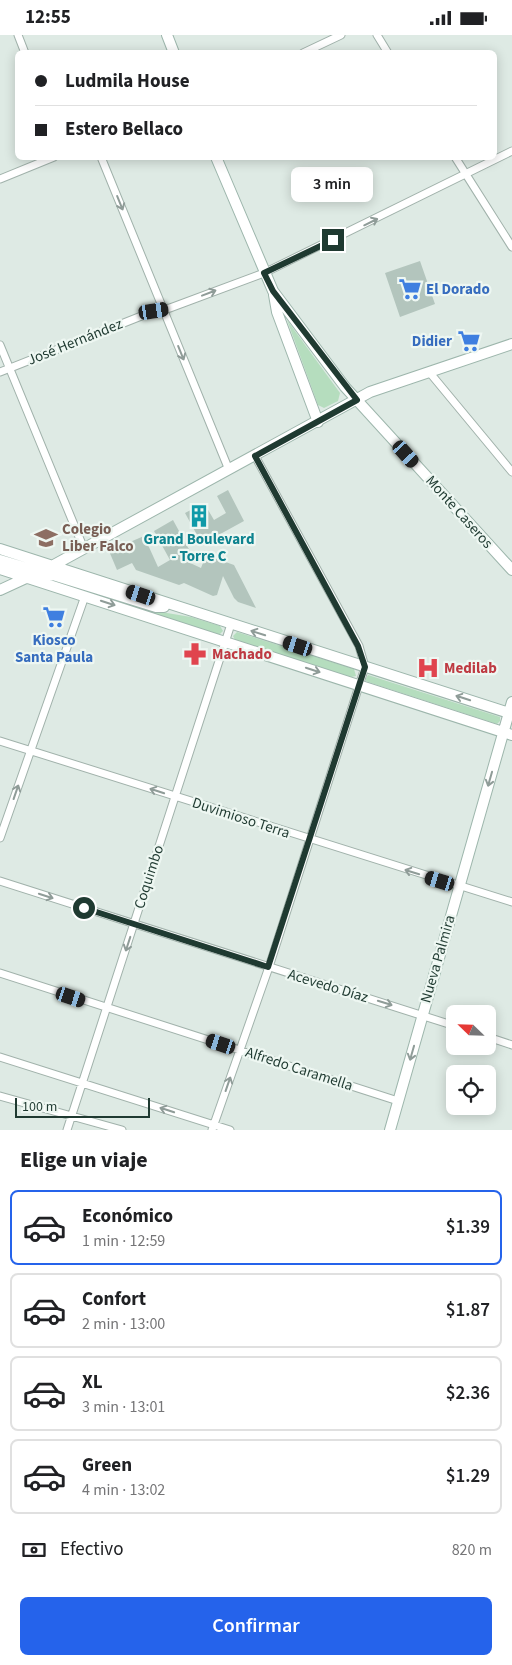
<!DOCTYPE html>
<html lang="es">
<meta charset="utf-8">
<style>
:root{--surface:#fff;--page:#f6f6f6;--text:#202124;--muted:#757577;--line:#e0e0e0;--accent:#2563eb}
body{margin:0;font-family:"Source Sans 3",sans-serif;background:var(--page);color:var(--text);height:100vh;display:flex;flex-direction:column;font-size:19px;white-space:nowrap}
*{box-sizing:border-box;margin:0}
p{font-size:16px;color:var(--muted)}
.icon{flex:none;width:28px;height:28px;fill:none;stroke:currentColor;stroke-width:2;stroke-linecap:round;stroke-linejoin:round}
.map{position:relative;height:1095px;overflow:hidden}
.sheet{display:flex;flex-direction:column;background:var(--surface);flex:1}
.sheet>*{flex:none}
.banner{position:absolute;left:15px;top:15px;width:482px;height:110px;border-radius:8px;box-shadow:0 2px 12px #0003;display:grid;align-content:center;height:110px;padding:0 20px;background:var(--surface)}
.needle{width:32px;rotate:293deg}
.tools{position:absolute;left:446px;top:970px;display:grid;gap:10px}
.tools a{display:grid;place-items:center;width:50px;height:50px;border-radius:8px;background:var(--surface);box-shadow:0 2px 12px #0003;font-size:25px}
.scale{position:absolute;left:15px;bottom:12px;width:135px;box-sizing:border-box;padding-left:5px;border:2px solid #1f3a31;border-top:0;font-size:14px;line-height:18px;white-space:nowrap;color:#1f3a31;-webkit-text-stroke:4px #eef7f2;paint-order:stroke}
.end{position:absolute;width:22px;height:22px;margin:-11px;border:6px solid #1f3a31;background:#fff;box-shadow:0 0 0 2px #fff}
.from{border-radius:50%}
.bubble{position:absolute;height:35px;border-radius:8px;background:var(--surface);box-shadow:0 2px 12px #0003;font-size:16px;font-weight:600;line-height:35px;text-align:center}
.car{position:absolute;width:15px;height:30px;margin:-15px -8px;border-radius:6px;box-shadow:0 0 4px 1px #0007;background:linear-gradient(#222 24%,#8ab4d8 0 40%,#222 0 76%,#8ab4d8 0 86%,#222 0)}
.banner b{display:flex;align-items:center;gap:18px;height:48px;font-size:19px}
.banner b+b{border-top:1px solid var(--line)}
.banner i{width:12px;height:12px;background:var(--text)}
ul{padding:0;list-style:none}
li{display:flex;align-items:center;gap:15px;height:75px;margin:0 10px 8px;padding:0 10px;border:2px solid var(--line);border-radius:8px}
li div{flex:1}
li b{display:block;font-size:19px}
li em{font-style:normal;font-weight:600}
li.active{border-color:var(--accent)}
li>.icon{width:45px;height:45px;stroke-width:1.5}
h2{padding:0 20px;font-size:22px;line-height:60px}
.pay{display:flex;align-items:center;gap:12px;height:55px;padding:0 20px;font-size:19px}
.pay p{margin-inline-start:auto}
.primary-button{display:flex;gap:10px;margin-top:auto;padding:10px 20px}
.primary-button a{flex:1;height:58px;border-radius:8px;background:var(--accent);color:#fff;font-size:20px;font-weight:600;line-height:58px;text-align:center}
.status{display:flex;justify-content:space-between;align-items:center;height:35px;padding:0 25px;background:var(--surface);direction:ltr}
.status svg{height:14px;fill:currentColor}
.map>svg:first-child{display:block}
.green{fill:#b5ddbe}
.building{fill:#b3c5bd}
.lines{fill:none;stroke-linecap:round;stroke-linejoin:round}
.street-casing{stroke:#a1b2ab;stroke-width:9}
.secondary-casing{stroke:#9db6ac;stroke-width:12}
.street{stroke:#fff;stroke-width:7}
.secondary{stroke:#fff;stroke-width:10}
.oneway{stroke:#8f9c98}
.route{stroke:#1f3a31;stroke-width:6}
.labels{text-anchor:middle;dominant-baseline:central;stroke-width:4.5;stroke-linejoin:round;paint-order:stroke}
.shop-label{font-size:15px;font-weight:bold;fill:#366cbe;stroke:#eef7f2;text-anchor:start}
.street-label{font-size:15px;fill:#1f3a31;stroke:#eef7f2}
.education-label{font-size:15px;font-weight:bold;fill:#785e54;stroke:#eef7f2;text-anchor:start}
.culture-label{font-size:15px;font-weight:bold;fill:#0d838f;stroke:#eef7f2}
.health-label{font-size:15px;font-weight:bold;fill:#be3a42;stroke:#eef7f2;text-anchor:start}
</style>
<div class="status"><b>12:55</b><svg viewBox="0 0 49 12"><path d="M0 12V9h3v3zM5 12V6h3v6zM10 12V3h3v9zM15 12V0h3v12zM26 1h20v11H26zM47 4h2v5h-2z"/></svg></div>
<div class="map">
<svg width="512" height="1095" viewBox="0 0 512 1095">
<rect width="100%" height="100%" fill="#deeae4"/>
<path class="green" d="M287,285L340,358L338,366L324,373L318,370Z
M50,543L161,577L191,582L220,591L223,596L219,600L55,546Z
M237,597L354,634L356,641L351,642L235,605L233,601Z
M368,640L500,682V686L497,689L368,647L365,645Z"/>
<path class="building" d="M420,226L435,269L400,282L385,238Z
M228,455L244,486L202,509L185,478L204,468L214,485L226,478L217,461Z
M173,485L191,518L188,527L201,533L206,520L234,530L256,573L238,567L234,563L223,541L217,560L213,561L184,548L179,550L136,535L132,528L117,535L109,516L144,501L158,532L170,525L154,496Z
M50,496L55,512L41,506L39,500Z"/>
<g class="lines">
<defs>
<path id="street" d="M18,0L25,18
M377,0L388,18
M303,18L341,0
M101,122L229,435
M455,122L512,212
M0,144L54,122
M0,310L84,514
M0,337L154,276L170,273L264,238L512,116
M430,338L512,437
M0,706L512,867
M0,803L85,561
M0,846L455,991
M0,938L398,1066
M488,1002L512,1010
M0,1022L230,1095
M0,1061L122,1095
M67,1095L231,589
M212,1095L269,932L365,632L359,611L255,421"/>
<path id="secondary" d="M167,0L174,18
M216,122L273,256L345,352L512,535
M274,260L277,277L318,387
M0,514L512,679
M0,525L30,534L44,533
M0,534L512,700
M36,542L53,540L156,572H164
M0,555L52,531L370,357L512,309
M390,1095L512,667"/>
</defs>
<use href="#street" class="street-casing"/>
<use href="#secondary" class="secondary-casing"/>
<use href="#street" class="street"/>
<use href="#secondary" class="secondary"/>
</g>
<defs><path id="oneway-shaft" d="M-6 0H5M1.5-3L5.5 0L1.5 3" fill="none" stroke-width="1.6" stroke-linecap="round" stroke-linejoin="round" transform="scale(1.25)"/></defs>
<g class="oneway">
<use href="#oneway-shaft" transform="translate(120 168) rotate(68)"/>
<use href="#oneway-shaft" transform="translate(371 187) rotate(-26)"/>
<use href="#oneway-shaft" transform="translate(209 258) rotate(-21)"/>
<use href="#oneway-shaft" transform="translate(181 318) rotate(68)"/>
<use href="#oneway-shaft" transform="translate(108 568) rotate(18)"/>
<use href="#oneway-shaft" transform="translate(258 598) rotate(-162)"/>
<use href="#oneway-shaft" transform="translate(313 635) rotate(18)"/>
<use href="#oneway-shaft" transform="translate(463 663) rotate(-162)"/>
<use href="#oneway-shaft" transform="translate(490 744) rotate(106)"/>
<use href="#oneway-shaft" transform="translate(157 756) rotate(-162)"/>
<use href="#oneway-shaft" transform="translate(16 757) rotate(-71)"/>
<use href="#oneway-shaft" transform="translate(412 837) rotate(-163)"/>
<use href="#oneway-shaft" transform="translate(46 861) rotate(18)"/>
<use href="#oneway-shaft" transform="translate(128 909) rotate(108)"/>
<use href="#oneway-shaft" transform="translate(385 968) rotate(17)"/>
<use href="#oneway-shaft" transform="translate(412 1018) rotate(106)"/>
<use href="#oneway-shaft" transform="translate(228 1049) rotate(-71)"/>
<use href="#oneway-shaft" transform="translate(167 1075) rotate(-162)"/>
</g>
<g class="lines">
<path class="route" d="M84,873L268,932L365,632L358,611L255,421L357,365L273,256L264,238L333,205"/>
</g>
<defs>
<symbol id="supermarket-bare" viewBox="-9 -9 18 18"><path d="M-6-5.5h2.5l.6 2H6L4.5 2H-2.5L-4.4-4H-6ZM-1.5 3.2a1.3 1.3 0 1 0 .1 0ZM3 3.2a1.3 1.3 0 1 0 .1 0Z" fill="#3f7fe0" stroke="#eef7f2" stroke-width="2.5" paint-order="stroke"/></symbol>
<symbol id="building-bare" viewBox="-9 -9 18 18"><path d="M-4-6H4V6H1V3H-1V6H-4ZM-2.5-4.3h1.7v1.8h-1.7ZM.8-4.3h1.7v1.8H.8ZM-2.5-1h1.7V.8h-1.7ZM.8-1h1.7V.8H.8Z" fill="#0f9aa8" stroke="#eef7f2" stroke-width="2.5" paint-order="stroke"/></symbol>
<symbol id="school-bare" viewBox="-9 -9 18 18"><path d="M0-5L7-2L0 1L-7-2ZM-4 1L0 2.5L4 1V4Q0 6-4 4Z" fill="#8d6e63" stroke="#eef7f2" stroke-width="2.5" paint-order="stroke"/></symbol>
<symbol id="pharmacy-bare" viewBox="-9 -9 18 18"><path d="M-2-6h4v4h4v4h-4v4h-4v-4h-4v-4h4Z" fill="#e0444e" stroke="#eef7f2" stroke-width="2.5" paint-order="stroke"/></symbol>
<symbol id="hospital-bare" viewBox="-9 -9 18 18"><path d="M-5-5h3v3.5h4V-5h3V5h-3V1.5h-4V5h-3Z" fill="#e0444e" stroke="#eef7f2" stroke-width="2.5" paint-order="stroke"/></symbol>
</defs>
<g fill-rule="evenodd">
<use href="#supermarket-bare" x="394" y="238" width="32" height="32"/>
<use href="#supermarket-bare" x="453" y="290" width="32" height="32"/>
<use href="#building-bare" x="183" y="465" width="32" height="32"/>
<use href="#school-bare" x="30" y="487" width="32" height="32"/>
<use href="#supermarket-bare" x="38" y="566" width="32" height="32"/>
<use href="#pharmacy-bare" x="179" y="603" width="32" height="32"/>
<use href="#hospital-bare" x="412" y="617" width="32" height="32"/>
</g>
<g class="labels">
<g class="shop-label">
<text x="426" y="254">El Dorado</text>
<text x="452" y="306" text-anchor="end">Didier</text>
<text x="54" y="605" text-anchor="middle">Kiosco<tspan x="54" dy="17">Santa Paula</tspan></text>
</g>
<g class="street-label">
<text transform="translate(75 307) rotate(-22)">José Hernández</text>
<text transform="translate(459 477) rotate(48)">Monte Caseros</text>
<text transform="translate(241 783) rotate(18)">Duvimioso Terra</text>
<text transform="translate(149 842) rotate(-72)">Coquimbo</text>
<text transform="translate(438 924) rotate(-74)">Nueva Palmira</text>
<text transform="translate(328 951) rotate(17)">Acevedo Díaz</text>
<text transform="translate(299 1034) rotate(18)">Alfredo Caramella</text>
</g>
<g class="education-label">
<text x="62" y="494">Colegio<tspan x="62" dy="17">Liber Falco</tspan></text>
</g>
<g class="culture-label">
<text x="199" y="504">Grand Boulevard<tspan x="199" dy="17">- Torre C</tspan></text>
</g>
<g class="health-label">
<text x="212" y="619">Machado</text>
<text x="444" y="633">Medilab</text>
</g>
</g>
</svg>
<div class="tools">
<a><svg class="needle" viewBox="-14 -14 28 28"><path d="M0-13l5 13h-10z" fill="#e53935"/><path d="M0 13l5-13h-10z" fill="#757577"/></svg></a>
<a><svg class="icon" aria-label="locate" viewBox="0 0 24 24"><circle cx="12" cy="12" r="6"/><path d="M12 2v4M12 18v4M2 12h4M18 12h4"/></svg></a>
</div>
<div class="scale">100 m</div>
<i class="end from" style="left:84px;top:873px"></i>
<i class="end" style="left:333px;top:205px"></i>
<div class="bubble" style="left:291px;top:132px;width:82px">3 min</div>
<i class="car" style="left:154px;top:276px;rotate:81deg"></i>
<i class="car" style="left:406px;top:419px;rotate:138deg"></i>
<i class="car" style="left:141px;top:560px;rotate:288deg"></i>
<i class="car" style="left:298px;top:611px;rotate:288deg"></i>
<i class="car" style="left:440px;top:846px;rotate:287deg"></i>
<i class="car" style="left:71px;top:962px;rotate:108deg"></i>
<i class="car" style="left:221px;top:1009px;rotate:288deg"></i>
<div class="banner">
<b><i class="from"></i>Ludmila House</b>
<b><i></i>Estero Bellaco</b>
</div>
</div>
<section class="sheet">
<h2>Elige un viaje</h2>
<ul>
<li class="active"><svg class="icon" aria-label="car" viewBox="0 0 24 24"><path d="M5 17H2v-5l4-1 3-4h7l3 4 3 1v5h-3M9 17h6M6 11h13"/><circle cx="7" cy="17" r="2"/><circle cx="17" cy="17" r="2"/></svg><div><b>Económico</b><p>1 min · 12:59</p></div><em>$1.39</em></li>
<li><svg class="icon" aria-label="car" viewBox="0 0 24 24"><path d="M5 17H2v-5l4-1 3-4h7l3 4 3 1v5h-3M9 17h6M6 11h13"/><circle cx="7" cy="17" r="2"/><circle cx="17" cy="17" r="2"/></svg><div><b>Confort</b><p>2 min · 13:00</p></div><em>$1.87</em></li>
<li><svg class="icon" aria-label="car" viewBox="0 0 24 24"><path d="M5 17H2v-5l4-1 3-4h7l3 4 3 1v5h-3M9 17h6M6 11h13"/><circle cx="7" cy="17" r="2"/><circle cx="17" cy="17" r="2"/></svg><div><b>XL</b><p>3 min · 13:01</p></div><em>$2.36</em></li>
<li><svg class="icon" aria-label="car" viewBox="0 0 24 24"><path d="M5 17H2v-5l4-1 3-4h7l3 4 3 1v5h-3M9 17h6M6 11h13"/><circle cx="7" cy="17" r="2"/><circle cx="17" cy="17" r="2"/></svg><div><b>Green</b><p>4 min · 13:02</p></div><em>$1.29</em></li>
</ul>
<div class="pay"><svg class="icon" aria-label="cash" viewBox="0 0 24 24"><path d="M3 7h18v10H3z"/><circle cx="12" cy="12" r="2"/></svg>Efectivo<p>820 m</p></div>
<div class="primary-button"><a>Confirmar</a></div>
</section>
